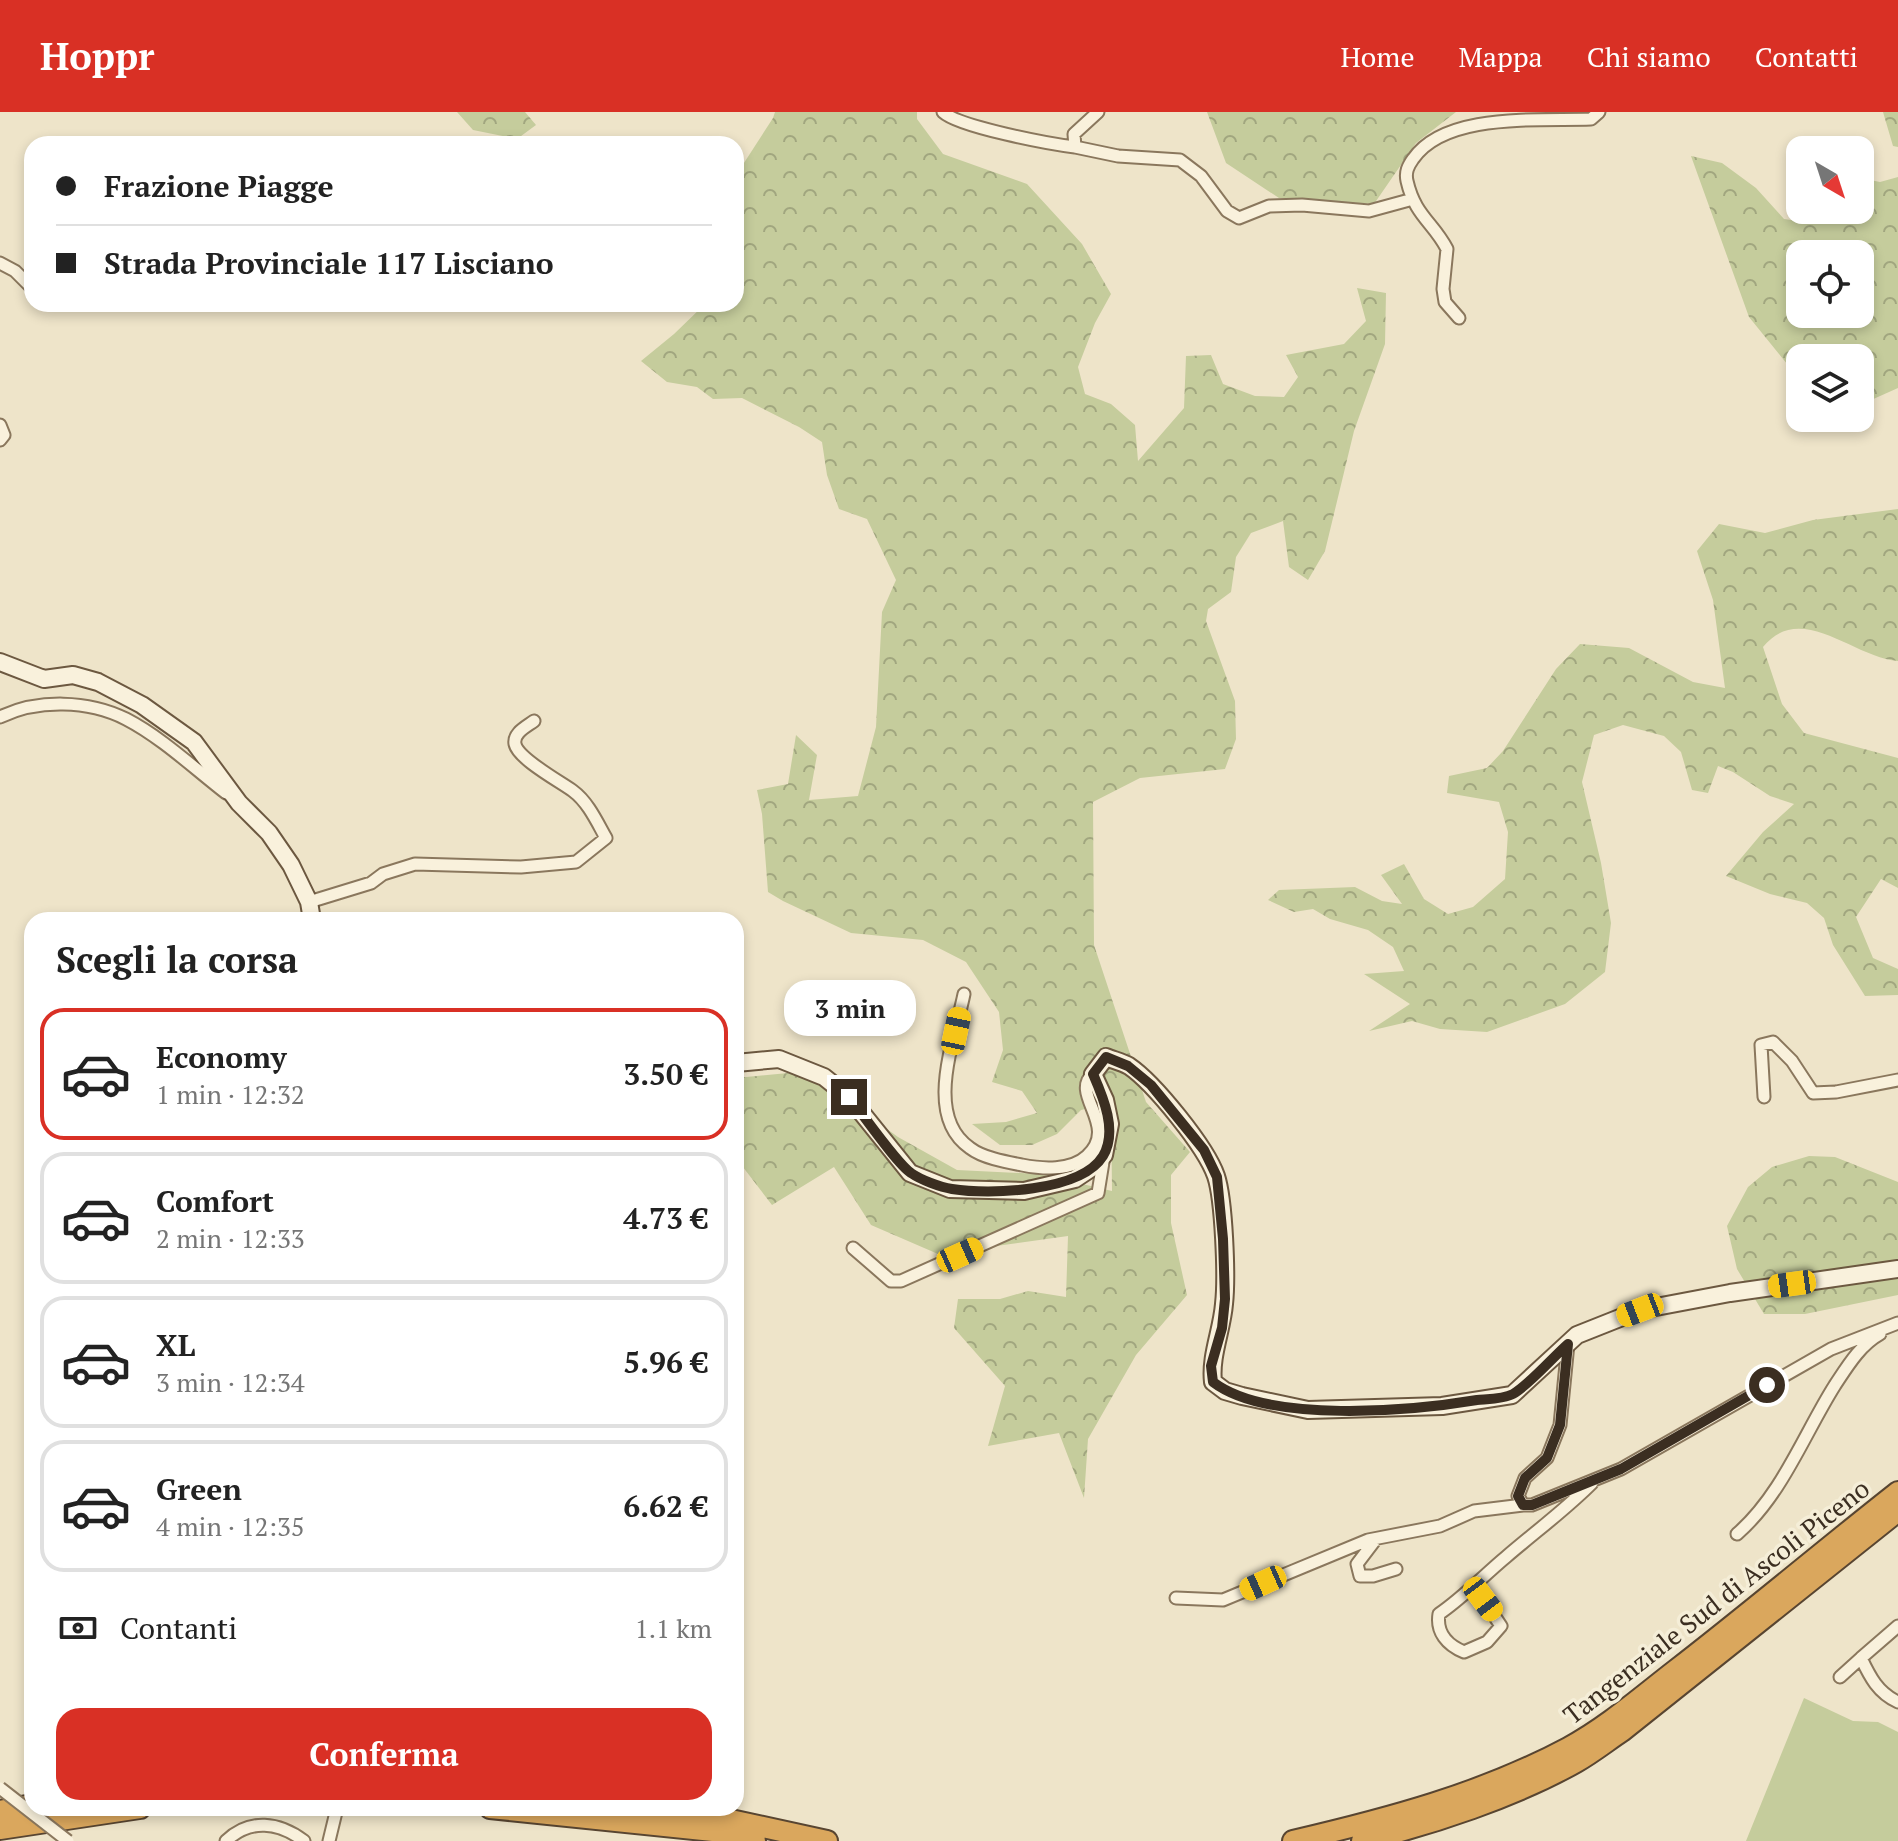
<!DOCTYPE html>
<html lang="it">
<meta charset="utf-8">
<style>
:root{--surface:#fff;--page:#f6f6f6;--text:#222;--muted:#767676;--line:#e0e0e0;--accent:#d93025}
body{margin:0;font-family:"PT Serif",serif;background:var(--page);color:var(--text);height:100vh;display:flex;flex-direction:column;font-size:30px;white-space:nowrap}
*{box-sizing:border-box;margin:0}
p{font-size:26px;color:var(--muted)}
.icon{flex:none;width:44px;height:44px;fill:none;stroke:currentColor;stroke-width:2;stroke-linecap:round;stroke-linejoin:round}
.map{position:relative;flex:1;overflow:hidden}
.sheet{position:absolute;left:24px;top:800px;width:720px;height:904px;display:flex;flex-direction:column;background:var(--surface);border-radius:24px;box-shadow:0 4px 12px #0003}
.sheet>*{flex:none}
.guide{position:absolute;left:24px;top:24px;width:720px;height:176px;border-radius:24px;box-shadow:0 4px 12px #0003;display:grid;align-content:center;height:176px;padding:0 32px;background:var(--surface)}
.needle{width:52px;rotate:141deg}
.buttons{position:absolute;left:1786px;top:24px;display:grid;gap:16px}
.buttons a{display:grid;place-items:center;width:88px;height:88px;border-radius:16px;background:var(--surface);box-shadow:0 4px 12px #0003;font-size:40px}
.end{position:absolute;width:36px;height:36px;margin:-18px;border:10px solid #3b2e21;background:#fff;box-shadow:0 0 0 4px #fff}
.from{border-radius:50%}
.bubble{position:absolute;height:56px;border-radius:24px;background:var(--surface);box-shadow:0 4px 12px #0003;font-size:26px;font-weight:700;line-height:56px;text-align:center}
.car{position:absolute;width:24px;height:48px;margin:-24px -12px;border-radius:10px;box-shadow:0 0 6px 2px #0007;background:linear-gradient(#f5c518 24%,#345 0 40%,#f5c518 0 76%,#345 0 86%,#f5c518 0)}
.guide b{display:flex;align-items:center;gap:28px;height:76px;font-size:30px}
.guide b+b{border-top:2px solid var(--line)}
.guide i{width:20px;height:20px;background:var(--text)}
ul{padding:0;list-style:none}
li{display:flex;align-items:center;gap:24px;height:132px;margin:0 16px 12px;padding:0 16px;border:4px solid var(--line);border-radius:24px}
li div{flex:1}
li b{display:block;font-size:30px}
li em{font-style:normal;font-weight:700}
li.current{border-color:var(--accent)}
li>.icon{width:72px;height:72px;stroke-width:1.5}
h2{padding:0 32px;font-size:36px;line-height:96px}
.pay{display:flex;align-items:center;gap:20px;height:88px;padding:0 32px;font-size:30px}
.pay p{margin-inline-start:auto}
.action{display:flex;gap:16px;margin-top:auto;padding:16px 32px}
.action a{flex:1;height:92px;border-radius:24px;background:var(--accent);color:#fff;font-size:32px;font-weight:700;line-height:92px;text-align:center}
header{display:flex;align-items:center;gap:48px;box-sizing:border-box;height:112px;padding:0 40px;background:var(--accent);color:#fff}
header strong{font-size:38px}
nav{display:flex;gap:44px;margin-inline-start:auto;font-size:28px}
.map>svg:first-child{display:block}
.grass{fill:#c5cc9c}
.forest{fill:url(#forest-crowns);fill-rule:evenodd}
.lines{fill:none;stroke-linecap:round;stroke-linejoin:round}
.street-casing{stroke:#8a775d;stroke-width:15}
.secondary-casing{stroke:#6c5840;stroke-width:20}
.highway-casing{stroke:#584531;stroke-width:24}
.street{stroke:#f9f1dc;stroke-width:11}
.secondary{stroke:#f9f1dc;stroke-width:16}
.highway{stroke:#daa75d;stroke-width:20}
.street-bridge-casing{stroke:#8a775d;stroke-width:15;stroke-linecap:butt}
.street-bridge{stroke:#f9f1dc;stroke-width:11}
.route{stroke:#3b2e21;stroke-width:10}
.labels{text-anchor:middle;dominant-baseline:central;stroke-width:7;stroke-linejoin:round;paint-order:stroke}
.street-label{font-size:26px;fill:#3b2e21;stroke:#f5eed8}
</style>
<header>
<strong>Hoppr</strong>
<nav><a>Home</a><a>Mappa</a><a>Chi siamo</a><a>Contatti</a></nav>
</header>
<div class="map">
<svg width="1898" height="1729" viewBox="0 0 1898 1729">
<defs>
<pattern id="forest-crowns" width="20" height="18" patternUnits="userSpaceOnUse" patternTransform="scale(2)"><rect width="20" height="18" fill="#c5cc9c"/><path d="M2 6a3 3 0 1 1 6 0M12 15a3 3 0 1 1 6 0" fill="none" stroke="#a1a67f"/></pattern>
</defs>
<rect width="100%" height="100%" fill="#eee4c9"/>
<path class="grass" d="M1804,1586L1853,1609L1878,1610L1898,1620V1729H1746Z"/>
<path class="forest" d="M457,0H525L536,13L517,27L473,18Z
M775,0H917V7L943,42L1027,72L1082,132L1111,182L1095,211L1078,255L1085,282L1111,292L1135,313L1138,349L1184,296L1186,244L1211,243L1223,272L1255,284L1284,285L1298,265L1286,243L1344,232L1366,209L1357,176L1386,181L1385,232L1354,319L1325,439L1308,468L1289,455L1283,409L1251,421L1236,445L1231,480L1208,497L1206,509L1235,589L1236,627L1225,657L1140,666L1093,690L1094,833L1146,990L1190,1040L1171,1063V1111L1187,1183L1136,1243L1088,1327L1084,1386L1059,1321L988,1334L1005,1274L954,1216L958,1187H1000L1028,1179L1066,1185L1068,1124L938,1142L871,1113L834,1055L772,1093L736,1046V966L788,961L826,973L898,1025L957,1058L1040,1062L1112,1079L1111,991L1081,998L1057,1022L1032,1033H1000L972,1012L1006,1010L1037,1001L1022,979L992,970L1003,938L999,900L966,850L923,828L851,821L783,789L768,780L762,702L757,678L788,672L796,623L817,643L809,688L858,684L876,615L882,500L896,468L867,407L839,397L827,363L822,330L799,315L742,286L713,287L697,275L667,270L641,249L674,222L705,192H736V85L742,54L773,6Z
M1207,0H1456L1416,31L1374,92L1279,86L1226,51Z
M1883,0H1898V35L1893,34Z
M1691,44L1722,51L1756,76L1784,107L1806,110L1812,98H1860V66L1880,70L1898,65V276L1860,293V246H1800V268L1749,205ZM1800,142H1860V202H1800Z
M1898,397V549C1854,546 1801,488 1763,535L1782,592L1804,621L1898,646V776L1881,767L1856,805L1873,846L1898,857V883L1865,884L1833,833L1824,806L1807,791L1770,782L1726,764L1763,720L1794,692L1770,684L1733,660L1718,654L1708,681L1692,678L1681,640L1664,624L1623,613L1594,623L1582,670L1601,751L1611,811L1605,860L1565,892L1487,920L1440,917L1412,909L1369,919L1410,892L1364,862L1404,859L1393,835L1368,818L1330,807L1313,797L1294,800L1268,788L1279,778L1355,775L1382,789L1402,792L1381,763L1404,752L1424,787L1448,802L1473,795L1505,767L1508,720L1499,690L1447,681L1449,664L1487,656L1503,639L1556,557L1580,532L1629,536L1693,570L1725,576L1713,488L1697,439L1719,412L1765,421L1813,408Z
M1809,1044L1835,1045L1898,1070V1183L1805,1202H1764L1737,1157L1727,1114L1748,1075L1772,1055Z"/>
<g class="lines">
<defs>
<path id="street" d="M943,0C959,15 1050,32 1075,35
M1098,0L1074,22L1075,35L1118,44L1180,48L1201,64L1227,99L1239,106L1269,94L1302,93L1369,99L1413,87
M0,151L15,159L32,176
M1459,206L1445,190L1443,177L1447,137C1433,110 1415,104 1407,69C1405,60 1408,54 1413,47C1445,0 1539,9 1591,7L1599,0
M0,313L4,323L0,328
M0,605C38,587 88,588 126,607C161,625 195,657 226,681
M309,790L371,771L383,762L415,752L521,755L576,750L606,726C597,710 588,690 573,679C561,670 518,647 515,632C513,621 526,615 534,609
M964,882C955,927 923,1004 970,1036C983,1046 1006,1050 1022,1053C1042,1057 1071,1059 1087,1044C1120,1014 1069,982 1093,962
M1764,985L1761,933L1773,930L1792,949L1813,981L1836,980L1898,968
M853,1136L891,1169H901L1098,1081L1104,1044
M1568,1232L1560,1313L1547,1346L1525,1366L1518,1384L1523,1393H1532L1621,1357L1831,1237L1898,1211
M1737,1422C1782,1383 1804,1322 1835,1273C1847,1255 1860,1233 1880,1222
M1376,1427L1357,1452L1360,1464H1373L1396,1457
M1477,1472L1483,1487L1501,1514L1487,1530L1464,1540C1447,1533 1436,1520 1439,1502C1464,1485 1483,1464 1506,1445C1535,1420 1565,1398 1592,1371
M1176,1486L1223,1488L1368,1428L1440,1414L1474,1399L1523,1393
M1898,1514L1861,1546C1870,1565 1878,1581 1898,1590
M1840,1565L1861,1546
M226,1729C250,1706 279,1710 304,1729
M329,1729L337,1696"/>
<path id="secondary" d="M0,550L44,567L73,563L98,570L142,593L194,630L239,691L269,721L291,753L309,790L312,808
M736,951L779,947L824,965L849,985L910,1061L950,1077L1024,1079L1075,1067L1090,1057L1104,1043L1110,1012L1105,988L1093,962L1106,945C1113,948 1122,950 1129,954C1154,971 1206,1035 1216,1064C1224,1088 1227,1165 1224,1192C1222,1218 1210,1244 1213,1270L1225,1279L1242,1284L1308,1298L1442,1294L1512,1283L1577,1223L1640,1198L1730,1181L1898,1157"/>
<path id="highway" d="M490,1696L713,1719L755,1729
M634,1696L726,1707L827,1729
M0,1699L32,1693
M0,1717L140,1696
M1293,1729C1387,1707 1482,1682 1568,1636C1607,1615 1641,1585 1676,1558C1751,1500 1823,1439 1898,1380
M1362,1729C1432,1712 1514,1685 1576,1650C1592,1641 1607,1629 1622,1619L1898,1399"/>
</defs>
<use href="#street" class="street-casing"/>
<use href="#secondary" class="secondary-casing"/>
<use href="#highway" class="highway-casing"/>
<use href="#street" class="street"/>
<use href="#secondary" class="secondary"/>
<use href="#highway" class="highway"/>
<defs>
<path id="street-bridge" d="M0,1676L68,1729"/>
</defs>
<use href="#street-bridge" class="street-bridge-casing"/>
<use href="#street-bridge" class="street-bridge"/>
</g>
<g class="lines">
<path class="route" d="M849,985C862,1001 897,1052 911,1061C921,1068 940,1075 952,1077C989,1083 1081,1080 1103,1044C1118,1019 1103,985 1093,962L1106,945L1128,954L1151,973L1204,1038L1217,1065L1223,1127L1225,1187L1222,1216L1211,1254L1213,1270C1268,1312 1411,1299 1477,1288C1488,1287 1504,1287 1513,1282C1529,1273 1553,1245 1568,1232L1560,1313L1547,1346L1525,1366L1518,1384L1523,1393H1532L1621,1357L1767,1273"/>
</g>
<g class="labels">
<g class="street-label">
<text transform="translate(1716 1489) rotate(-38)">Tangenziale Sud di Ascoli Piceno</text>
</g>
</g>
</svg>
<div class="buttons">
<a><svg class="needle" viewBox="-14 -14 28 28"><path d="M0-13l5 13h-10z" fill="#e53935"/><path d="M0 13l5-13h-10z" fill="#767676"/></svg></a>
<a><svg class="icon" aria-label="locate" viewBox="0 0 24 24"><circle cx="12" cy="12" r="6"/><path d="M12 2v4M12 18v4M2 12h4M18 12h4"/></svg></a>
<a><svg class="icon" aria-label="layers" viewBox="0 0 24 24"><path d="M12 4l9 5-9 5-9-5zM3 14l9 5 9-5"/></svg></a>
</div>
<i class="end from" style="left:1767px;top:1273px"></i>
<i class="end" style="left:849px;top:985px"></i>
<div class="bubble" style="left:784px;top:868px;width:132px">3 min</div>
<i class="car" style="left:956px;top:919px;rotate:12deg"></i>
<i class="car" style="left:960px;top:1143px;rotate:66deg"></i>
<i class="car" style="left:1792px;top:1172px;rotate:262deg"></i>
<i class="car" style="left:1640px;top:1198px;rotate:249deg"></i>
<i class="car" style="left:1263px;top:1471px;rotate:246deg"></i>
<i class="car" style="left:1483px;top:1487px;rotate:143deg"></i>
<div class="guide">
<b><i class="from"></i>Frazione Piagge</b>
<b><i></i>Strada Provinciale 117 Lisciano</b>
</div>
<section class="sheet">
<h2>Scegli la corsa</h2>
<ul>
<li class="current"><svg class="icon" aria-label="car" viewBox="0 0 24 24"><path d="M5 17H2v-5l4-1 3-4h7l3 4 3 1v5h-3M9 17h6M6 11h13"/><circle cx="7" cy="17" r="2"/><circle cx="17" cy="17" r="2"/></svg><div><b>Economy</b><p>1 min · 12:32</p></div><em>3.50 €</em></li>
<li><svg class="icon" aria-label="car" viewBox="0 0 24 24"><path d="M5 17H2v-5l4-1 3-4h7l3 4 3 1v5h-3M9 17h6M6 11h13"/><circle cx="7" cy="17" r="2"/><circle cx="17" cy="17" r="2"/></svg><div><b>Comfort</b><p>2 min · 12:33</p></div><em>4.73 €</em></li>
<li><svg class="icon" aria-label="car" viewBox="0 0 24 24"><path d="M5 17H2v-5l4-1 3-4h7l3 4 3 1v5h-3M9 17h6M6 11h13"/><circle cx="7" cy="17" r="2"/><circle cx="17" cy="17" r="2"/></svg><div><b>XL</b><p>3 min · 12:34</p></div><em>5.96 €</em></li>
<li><svg class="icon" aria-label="car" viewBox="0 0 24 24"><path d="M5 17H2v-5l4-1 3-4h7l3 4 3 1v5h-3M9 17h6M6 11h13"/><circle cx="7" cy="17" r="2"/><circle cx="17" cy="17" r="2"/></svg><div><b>Green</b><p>4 min · 12:35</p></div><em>6.62 €</em></li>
</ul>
<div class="pay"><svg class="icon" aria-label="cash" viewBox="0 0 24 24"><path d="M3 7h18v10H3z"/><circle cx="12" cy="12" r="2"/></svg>Contanti<p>1.1 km</p></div>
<div class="action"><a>Conferma</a></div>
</section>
</div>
